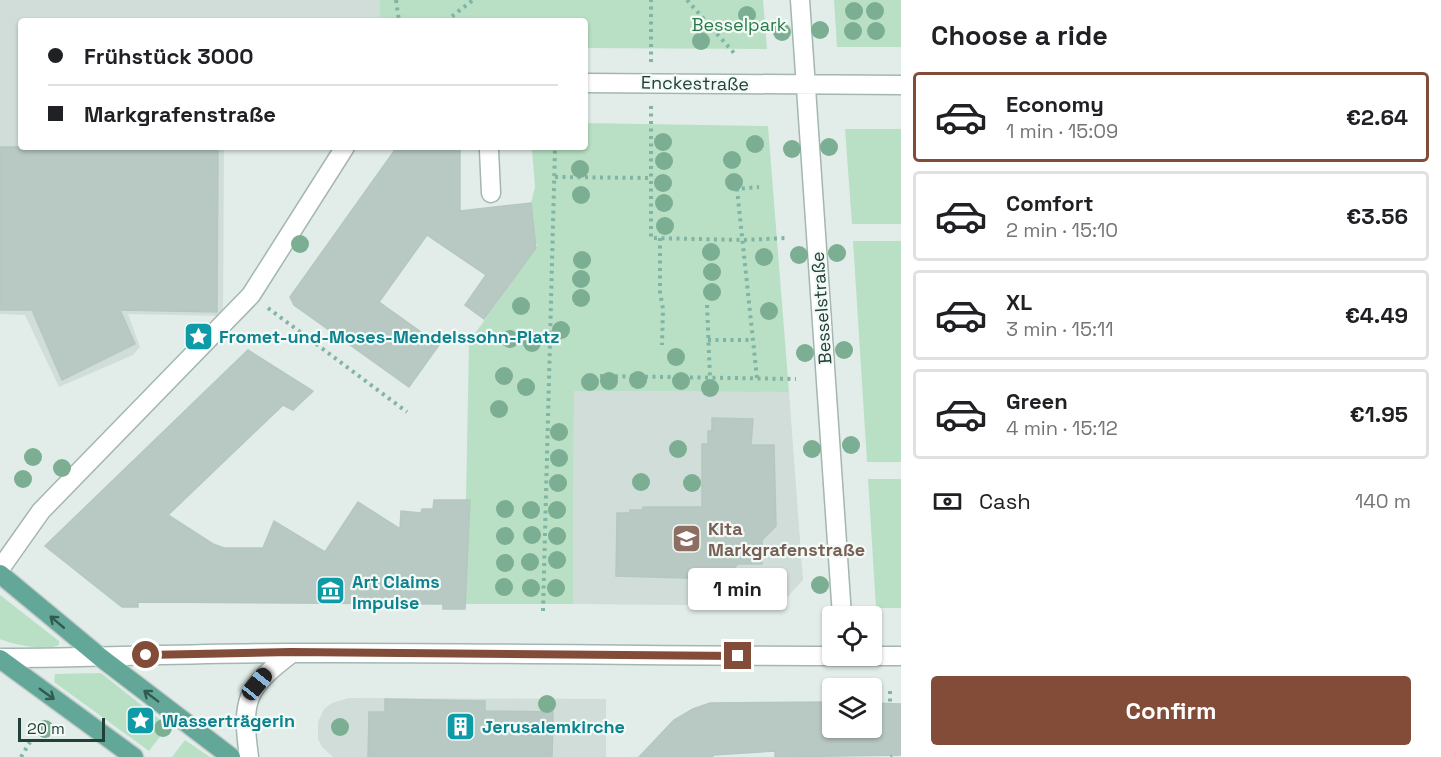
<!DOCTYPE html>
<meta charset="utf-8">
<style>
:root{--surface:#fff;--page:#f6f6f6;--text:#202124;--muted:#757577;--line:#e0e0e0;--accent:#834c38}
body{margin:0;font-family:"Space Grotesk",sans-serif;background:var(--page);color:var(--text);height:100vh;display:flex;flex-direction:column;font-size:22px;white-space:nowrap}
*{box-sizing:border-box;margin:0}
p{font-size:20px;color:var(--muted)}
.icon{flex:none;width:33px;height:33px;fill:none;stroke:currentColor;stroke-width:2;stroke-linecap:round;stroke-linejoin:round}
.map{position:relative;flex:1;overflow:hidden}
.details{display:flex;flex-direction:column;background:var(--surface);width:540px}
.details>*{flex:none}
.banner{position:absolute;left:18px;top:18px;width:570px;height:132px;border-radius:6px;box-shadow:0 2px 4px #0004;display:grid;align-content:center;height:132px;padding:0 30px;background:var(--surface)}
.tools{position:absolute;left:822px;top:606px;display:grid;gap:12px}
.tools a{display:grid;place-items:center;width:60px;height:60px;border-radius:6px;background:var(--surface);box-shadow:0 2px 4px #0004;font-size:30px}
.scale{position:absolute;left:18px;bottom:15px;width:87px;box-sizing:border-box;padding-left:6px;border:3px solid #204039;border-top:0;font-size:16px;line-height:21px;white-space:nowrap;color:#204039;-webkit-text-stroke:4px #f3faf6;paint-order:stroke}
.end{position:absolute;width:27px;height:27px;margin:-14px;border:8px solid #834c38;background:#fff;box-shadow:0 0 0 3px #fff}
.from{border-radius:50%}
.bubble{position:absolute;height:42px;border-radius:6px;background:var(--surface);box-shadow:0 2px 4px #0004;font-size:20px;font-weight:700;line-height:42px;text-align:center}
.car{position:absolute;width:18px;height:36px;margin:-18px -9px;border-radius:8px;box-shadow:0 0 4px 2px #0007;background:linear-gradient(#222 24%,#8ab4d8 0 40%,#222 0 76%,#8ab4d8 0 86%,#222 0)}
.banner b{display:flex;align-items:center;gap:21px;height:57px;font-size:22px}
.banner b+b{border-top:2px solid var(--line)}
.banner i{width:15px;height:15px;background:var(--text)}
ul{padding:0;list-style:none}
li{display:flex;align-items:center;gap:18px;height:90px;margin:0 12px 9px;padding:0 18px;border:3px solid var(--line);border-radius:6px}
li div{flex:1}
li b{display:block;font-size:22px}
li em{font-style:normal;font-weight:700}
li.selected{border-color:var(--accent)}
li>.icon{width:54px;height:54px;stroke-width:1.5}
h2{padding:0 30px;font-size:27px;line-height:72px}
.pay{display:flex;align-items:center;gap:15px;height:66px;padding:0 30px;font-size:22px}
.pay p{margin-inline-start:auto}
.primary-button{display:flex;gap:12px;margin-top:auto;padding:12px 30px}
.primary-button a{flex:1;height:69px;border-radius:6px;background:var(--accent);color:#fff;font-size:24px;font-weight:700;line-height:69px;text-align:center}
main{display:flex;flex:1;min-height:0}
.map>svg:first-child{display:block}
.built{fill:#d0ddd8}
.green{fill:#b9e0c5}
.building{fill:#b7c9c2;stroke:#b4c8c0;stroke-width:1.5}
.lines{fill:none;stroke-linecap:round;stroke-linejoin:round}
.minor-casing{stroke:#a4b6b1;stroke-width:21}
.major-casing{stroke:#c1cac8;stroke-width:21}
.path{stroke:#80b4a5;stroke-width:4;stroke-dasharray:3 4.5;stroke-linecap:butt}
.minor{stroke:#fff;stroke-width:18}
.major{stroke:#63a798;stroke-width:18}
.tree{fill:#7bae92}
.oneway{stroke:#315a51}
.route{stroke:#834c38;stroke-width:8}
.labels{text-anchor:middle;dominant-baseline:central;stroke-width:4.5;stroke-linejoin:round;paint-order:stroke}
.park-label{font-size:18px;fill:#277b4a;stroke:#f3faf6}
.street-label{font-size:18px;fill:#204039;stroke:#f3faf6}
.culture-label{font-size:18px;font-weight:bold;fill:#0d838f;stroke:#f3faf6;text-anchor:start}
.education-label{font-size:18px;font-weight:bold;fill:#785e54;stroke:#f3faf6;text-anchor:start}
</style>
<main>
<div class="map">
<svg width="901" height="757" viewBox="0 0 901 757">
<rect width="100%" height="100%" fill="#e2ede9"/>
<path class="built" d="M0,0H380V21H21V147H224L223,316L128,314L140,347L133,355L59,387L25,315L0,314Z
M574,391L789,392L803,580L779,606L573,604Z
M348,698L606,699V757H333L322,747L318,739V722L324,709L332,703Z"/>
<path class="green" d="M380,0H763L767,49L585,48V21H380Z
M834,0H901V47H837Z
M585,123L768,126L789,392L574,391L573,604H465L470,501L466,500L469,342L538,245L535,243L531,203L535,187L532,150H537V147H585Z
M845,129H901V224H852Z
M853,241H901V462H867Z
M868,479H901V608H876Z
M0,595L59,641V645C47,651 12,645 0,639Z
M101,673L168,726L149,751L54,682L55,674Z
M185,740L210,757H172Z"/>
<path class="building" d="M0,147H218L217,312L120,310L135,344L62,380L32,310H0Z
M397,147H460V211L531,203L536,248L484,319L465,305L486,275L427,235L379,302L439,345L409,387L294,305L290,297Z
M248,350L313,391L293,410L283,405L168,515L213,544L224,548H263L274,521L325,552L358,502L400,529L401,511L421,513L422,509H433L434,500H470L465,609H443V604L138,602V607H122L45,546Z
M712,418L753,419L751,445H774L776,526L762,540V564H738L723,579L616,576L617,513H630V510H643V507H702V444H708V431H712Z
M385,699L485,701V711L553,712L552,757H368L369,712H385Z
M832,702V728H872V703L901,704V755L775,757V751L714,755L712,757H639L674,720L693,709L710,703Z"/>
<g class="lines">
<defs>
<path id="minor" d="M800,0L842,616
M585,83L901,85
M489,150L491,193
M0,569L41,511L251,295L345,147
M0,658C97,658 193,653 290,653C493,652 697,657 901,656
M249,757C241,699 246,688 292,653"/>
<path id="major" d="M0,574L100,657L231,757
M0,659L134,757"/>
</defs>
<use href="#minor" class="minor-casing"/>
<use href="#major" class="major-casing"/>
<path class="path" d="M396,0L399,21
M687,0L734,53
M446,21L473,0
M651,62V0
M651,106V238L743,240L787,238
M555,177L651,178
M660,238V292L663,309L662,345
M707,305L710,378
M268,308L407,412
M708,340H752
M600,376L796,379
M757,378L737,189L759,187
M543,611L555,147
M890,691V703
M21,757L30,742
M891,757L892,756"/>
<use href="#minor" class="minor"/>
<use href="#major" class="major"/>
</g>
<g class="tree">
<circle cx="854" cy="11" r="9"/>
<circle cx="875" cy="11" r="9"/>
<circle cx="747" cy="15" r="9"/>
<circle cx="820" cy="30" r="9"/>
<circle cx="853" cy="31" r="9"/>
<circle cx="876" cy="31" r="9"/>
<circle cx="782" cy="32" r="9"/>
<circle cx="701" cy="41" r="9"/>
<circle cx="663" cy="142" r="9"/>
<circle cx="755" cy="144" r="9"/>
<circle cx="829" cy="147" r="9"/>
<circle cx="792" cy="149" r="9"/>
<circle cx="732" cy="160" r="9"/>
<circle cx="664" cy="161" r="9"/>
<circle cx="580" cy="169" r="9"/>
<circle cx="734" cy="182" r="9"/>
<circle cx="663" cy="183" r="9"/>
<circle cx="581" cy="195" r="9"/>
<circle cx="664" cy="203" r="9"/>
<circle cx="665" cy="226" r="9"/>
<circle cx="300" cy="244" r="9"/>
<circle cx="711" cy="252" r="9"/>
<circle cx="837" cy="253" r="9"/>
<circle cx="799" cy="255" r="9"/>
<circle cx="764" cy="257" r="9"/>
<circle cx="582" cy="260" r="9"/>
<circle cx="712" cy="272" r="9"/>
<circle cx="581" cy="279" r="9"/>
<circle cx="712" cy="292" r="9"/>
<circle cx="581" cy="298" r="9"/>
<circle cx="521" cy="306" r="9"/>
<circle cx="769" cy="311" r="9"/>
<circle cx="561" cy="330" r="9"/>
<circle cx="510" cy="339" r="9"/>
<circle cx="532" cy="343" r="9"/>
<circle cx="844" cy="350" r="9"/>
<circle cx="805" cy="353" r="9"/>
<circle cx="676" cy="357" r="9"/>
<circle cx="504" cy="376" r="9"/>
<circle cx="638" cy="380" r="9"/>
<circle cx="609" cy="381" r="9"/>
<circle cx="681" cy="381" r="9"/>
<circle cx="590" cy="382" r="9"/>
<circle cx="526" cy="387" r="9"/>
<circle cx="710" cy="388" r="9"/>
<circle cx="499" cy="409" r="9"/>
<circle cx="559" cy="432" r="9"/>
<circle cx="851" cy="445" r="9"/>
<circle cx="678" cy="449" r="9"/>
<circle cx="812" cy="449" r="9"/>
<circle cx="33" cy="457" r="9"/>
<circle cx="559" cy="458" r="9"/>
<circle cx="62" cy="468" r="9"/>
<circle cx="23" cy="479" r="9"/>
<circle cx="641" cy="482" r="9"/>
<circle cx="558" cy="483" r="9"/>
<circle cx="692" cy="483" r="9"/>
<circle cx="505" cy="509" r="9"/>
<circle cx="531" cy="510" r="9"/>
<circle cx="557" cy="510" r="9"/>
<circle cx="532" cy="535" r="9"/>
<circle cx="505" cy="536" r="9"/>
<circle cx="557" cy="536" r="9"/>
<circle cx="557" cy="560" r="9"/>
<circle cx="530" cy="562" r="9"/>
<circle cx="505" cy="563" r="9"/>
<circle cx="820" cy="585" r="9"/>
<circle cx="504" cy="587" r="9"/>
<circle cx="531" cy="588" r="9"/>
<circle cx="556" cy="588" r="9"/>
<circle cx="547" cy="704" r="9"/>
<circle cx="340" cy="727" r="9"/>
<circle cx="163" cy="728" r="9"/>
<circle cx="45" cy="729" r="9"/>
</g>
<defs><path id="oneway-shaft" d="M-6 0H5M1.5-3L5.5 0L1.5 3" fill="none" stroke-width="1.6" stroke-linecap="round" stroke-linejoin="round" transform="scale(1.5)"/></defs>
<g class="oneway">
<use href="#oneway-shaft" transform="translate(57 622) rotate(-140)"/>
<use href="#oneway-shaft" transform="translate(47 694) rotate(36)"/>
<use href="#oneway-shaft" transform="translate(151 696) rotate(-143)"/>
</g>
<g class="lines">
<path class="route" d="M146,655L291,652L738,656"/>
</g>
<defs>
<symbol id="sight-square" viewBox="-11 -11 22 22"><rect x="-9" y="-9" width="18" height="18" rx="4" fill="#0f9aa8" stroke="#f3faf6"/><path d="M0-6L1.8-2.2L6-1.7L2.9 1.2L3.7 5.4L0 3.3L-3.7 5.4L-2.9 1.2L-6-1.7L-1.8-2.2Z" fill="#fff"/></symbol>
<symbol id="school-square" viewBox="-11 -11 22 22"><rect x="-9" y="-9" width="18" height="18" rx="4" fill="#8d6e63" stroke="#f3faf6"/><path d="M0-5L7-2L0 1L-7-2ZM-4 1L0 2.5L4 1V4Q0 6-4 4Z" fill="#fff"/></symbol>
<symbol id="museum-square" viewBox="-11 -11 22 22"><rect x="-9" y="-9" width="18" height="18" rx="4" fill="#0f9aa8" stroke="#f3faf6"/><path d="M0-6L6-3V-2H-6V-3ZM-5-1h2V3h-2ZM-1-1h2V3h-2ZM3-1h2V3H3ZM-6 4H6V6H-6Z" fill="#fff"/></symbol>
<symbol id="building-square" viewBox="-11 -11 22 22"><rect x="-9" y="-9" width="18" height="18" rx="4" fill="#0f9aa8" stroke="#f3faf6"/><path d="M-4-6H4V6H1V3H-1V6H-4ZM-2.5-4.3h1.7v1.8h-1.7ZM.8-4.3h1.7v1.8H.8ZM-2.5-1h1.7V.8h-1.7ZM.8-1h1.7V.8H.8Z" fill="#fff"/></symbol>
</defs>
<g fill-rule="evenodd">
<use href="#sight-square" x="182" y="320" width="33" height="33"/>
<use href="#school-square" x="670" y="522" width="33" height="33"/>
<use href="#museum-square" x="314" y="574" width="33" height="33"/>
<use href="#sight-square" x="124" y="704" width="33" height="33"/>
<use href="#building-square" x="444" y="710" width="33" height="33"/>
</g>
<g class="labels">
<g class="park-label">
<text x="739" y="24">Besselpark</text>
</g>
<g class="street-label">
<text transform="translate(695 83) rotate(1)">Enckestraße</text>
<text transform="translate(821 308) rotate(-94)">Besselstraße</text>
</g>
<g class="culture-label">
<text x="219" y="336">Fromet-und-Moses-Mendelssohn-Platz</text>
<text x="352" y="581">Art Claims<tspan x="352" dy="21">Impulse</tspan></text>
<text x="162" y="720">Wasserträgerin</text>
<text x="482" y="726">Jerusalemkirche</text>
</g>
<g class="education-label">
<text x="708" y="528">Kita<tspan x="708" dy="21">Markgrafenstraße</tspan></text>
</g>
</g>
</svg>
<div class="tools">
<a><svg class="icon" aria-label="locate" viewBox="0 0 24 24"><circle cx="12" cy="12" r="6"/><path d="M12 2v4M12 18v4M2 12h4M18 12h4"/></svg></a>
<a><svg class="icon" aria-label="layers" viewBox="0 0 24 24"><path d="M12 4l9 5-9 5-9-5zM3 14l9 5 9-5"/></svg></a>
</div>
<div class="scale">20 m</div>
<i class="end from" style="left:146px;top:655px"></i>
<i class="end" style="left:738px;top:656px"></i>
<div class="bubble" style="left:688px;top:568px;width:99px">1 min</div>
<i class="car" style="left:257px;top:684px;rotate:39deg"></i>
<div class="banner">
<b><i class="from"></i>Frühstück 3000</b>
<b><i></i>Markgrafenstraße</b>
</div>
</div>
<section class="details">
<h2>Choose a ride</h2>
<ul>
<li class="selected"><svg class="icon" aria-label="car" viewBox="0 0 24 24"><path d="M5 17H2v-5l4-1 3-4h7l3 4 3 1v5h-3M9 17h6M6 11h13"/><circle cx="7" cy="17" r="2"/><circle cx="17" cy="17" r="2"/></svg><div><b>Economy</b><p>1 min · 15:09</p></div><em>€2.64</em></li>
<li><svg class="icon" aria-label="car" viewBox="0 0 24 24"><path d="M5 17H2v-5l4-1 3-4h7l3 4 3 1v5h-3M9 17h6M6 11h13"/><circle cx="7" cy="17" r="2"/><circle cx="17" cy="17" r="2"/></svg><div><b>Comfort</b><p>2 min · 15:10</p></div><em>€3.56</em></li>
<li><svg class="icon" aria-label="car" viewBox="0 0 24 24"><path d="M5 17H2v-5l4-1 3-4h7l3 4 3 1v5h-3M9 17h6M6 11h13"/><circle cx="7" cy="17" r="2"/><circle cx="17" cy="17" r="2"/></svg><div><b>XL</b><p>3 min · 15:11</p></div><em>€4.49</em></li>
<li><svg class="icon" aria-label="car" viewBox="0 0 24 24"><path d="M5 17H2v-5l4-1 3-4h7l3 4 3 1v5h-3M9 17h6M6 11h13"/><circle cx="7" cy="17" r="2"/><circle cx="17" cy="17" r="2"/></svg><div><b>Green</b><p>4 min · 15:12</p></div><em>€1.95</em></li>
</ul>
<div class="pay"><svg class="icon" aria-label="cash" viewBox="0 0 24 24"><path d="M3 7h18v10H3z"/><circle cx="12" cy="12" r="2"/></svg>Cash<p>140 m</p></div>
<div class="primary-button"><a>Confirm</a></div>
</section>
</main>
